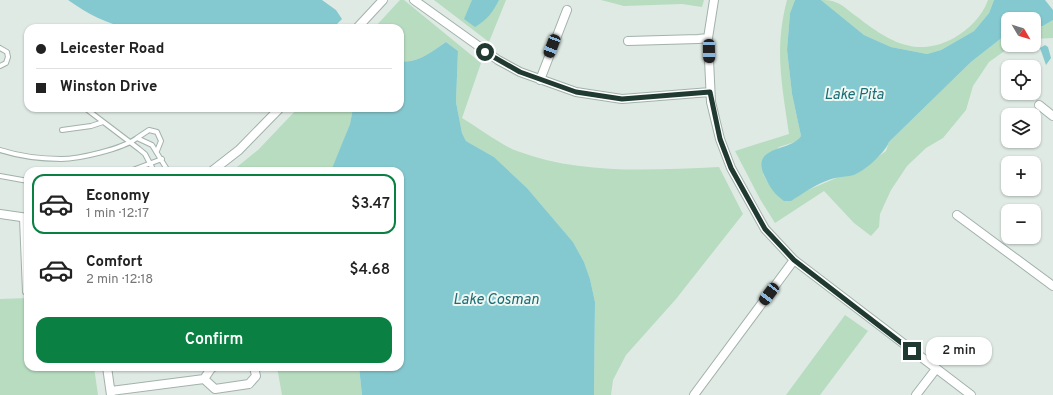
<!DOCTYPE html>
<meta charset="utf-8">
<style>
:root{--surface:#fff;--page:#f2f2f2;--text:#222;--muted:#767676;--line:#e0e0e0;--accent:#0b8043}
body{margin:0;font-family:Overpass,sans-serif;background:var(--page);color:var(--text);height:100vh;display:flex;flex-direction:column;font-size:15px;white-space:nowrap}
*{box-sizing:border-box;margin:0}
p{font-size:13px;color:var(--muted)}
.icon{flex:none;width:22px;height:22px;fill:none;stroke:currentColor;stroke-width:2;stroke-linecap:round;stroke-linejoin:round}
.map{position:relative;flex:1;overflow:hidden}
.sheet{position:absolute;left:24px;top:167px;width:380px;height:204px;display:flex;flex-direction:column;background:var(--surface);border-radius:12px;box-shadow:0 1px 3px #0004}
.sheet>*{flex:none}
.guide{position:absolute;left:24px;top:24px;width:380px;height:88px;border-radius:12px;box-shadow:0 1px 3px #0004;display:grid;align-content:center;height:88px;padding:0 12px;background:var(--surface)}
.needle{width:26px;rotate:128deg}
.controls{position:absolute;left:1001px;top:12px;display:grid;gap:8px}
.controls a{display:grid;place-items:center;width:40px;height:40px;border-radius:8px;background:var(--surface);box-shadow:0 1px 3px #0004;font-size:20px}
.end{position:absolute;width:18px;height:18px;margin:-9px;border:5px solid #203a32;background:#fff;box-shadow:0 0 0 2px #fff}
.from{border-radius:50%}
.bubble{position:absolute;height:28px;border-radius:12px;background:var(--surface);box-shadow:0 1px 3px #0004;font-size:13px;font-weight:600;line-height:28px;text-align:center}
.car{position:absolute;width:12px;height:24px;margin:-12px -6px;border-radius:5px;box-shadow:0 0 3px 1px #0007;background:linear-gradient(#222 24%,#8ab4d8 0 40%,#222 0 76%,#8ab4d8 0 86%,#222 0)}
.guide b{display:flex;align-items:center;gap:14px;height:38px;font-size:15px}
.guide b+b{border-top:1px solid var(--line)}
.guide i{width:10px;height:10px;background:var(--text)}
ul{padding:7px 0 0;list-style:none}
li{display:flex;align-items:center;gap:12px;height:60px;margin:0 8px 6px;padding:0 4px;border:2px solid transparent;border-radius:12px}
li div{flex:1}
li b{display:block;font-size:15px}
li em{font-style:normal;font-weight:600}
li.on{border-color:var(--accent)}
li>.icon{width:36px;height:36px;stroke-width:1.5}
.button{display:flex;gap:8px;margin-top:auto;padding:8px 12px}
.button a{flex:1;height:46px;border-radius:12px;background:var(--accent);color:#fff;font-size:16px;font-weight:600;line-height:46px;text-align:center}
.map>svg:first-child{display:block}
.green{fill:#b7dcbf}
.water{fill:#85c9d0}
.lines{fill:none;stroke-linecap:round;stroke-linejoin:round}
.service-casing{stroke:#a2b2ab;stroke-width:6}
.minor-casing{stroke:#a2b2ab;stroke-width:10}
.service{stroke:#fff;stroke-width:4}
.minor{stroke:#fff;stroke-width:8}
.route{stroke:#203a32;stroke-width:5}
.labels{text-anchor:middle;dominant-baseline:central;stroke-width:4;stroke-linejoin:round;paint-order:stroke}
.water-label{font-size:15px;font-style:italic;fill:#1a6c76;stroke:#eff7f2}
</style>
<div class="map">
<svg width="1053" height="395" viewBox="0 0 1053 395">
<rect width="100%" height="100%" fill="#dfeae4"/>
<path class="green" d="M400,0H404L481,63L462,118C479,128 499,144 517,151C581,175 651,170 719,167L743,214L676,299L626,355L613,380L611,395H594L595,302L590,279L584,262L573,242L527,188L494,157L466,141L462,133L456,102L458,51L446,42C432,51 418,64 400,61V28H374Z
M434,0H506L489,42Z
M601,0H704L702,7L682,4L624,6Z
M787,0H795L790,13L787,50L792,94L801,136L798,141L779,147L763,174L768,183L780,198L808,190L841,176H851L886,151L889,142L971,62L1008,33V45H1016L1010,47L989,62L973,86L966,110L943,138L926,148L907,166L891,190L880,214L879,227L871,236L854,223L824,191L775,223L760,199L735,151L789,134C782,85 774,49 787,0Z
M821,0C839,0 842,6 856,16C887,40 915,59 954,38C969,29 982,17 988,0H994L989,13L974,31L941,50L927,54L891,47L864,35Z
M1053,20V38L1034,39V26H1043Z
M298,108H353L350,124L332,171H232L258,150Z
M28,298V367H94L98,395H0V299Z
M845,315L868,331L820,395H786Z
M277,367H359L362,395H282Z"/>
<path class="water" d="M68,0H322L336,10L342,19L333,28C319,28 306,21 293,28H130C106,24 88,14 68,0Z
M472,0H499C493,12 487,20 475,27L464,19Z
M795,0H821L864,35L891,47L927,54L941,50L974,31L989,13L994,0H1045L1053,10V20L1043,26H1034V19H1008V33L971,62L889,142C885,153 862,174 850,176C841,177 835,177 826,181C813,186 802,194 791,201H784C775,195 769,186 765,177C749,145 791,152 801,136L792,94L787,50L790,13Z
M446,42L458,51L456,102L462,133L466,141L494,157L527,188L573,242L584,262L590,279L595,302L594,395H362L359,367H400V171H332L333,166L350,124L353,108H400V61C418,64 432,51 446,42Z
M1045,45L1048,47L1051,58L1046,65L1040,48Z"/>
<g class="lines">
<defs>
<path id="service" d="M0,48L7,52L8,57L6,63L0,66
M85,108L139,149L145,154L154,171
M62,130L91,126L103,122
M137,138L149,130L157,132L161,141L157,151
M0,150C19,156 41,159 61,159C79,159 122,149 137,138L152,145L168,171
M130,171L162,159
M0,176L28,181
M22,218L25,292"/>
<path id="minor" d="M414,0L498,60L520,72L576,92L622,99L710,92
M714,0L708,38L711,102L720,139L731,168L765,229L794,260L971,395
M357,28L383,0
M628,41L698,39L708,38
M540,80L567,10
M1039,105L1053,116
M212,171L239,150L280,108
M0,214L28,218
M957,215L1053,286
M107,367L111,395
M204,379L215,389L249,384L256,376L254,367
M111,391L204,379L212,367H214
M694,395L794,260
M916,395L936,369"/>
</defs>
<use href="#service" class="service-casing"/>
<use href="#minor" class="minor-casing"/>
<use href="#service" class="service"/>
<use href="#minor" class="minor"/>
</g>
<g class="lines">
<path class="route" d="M485,52L520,72L576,92L622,99L710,92L720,139L731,168L765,229L794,260L912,351"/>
</g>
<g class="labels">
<g class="water-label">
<text x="854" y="95">Lake Pita</text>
<text x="496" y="300">Lake Cosman</text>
</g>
</g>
</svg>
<div class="controls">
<a><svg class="needle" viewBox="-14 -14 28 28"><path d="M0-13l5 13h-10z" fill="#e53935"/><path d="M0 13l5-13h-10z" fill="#767676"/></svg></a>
<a><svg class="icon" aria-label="locate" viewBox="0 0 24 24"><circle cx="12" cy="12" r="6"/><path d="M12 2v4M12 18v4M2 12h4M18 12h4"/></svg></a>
<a><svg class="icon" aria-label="layers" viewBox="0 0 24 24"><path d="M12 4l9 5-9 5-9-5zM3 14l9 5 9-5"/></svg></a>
<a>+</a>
<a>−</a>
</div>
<i class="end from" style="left:485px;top:52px"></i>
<i class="end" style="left:912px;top:351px"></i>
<div class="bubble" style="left:926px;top:337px;width:66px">2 min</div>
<i class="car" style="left:552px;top:46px;rotate:201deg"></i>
<i class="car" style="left:709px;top:51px;rotate:179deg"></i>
<i class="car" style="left:769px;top:294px;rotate:217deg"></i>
<div class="guide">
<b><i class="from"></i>Leicester Road</b>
<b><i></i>Winston Drive</b>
</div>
<section class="sheet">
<ul>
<li class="on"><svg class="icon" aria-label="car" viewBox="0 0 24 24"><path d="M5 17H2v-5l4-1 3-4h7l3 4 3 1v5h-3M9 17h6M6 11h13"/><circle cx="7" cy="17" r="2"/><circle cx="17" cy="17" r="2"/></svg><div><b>Economy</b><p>1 min · 12:17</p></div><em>$3.47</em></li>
<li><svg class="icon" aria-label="car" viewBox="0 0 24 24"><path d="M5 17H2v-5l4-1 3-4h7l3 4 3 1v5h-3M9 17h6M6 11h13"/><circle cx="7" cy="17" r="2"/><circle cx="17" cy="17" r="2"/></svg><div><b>Comfort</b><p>2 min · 12:18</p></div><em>$4.68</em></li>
</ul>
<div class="button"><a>Confirm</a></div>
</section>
</div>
